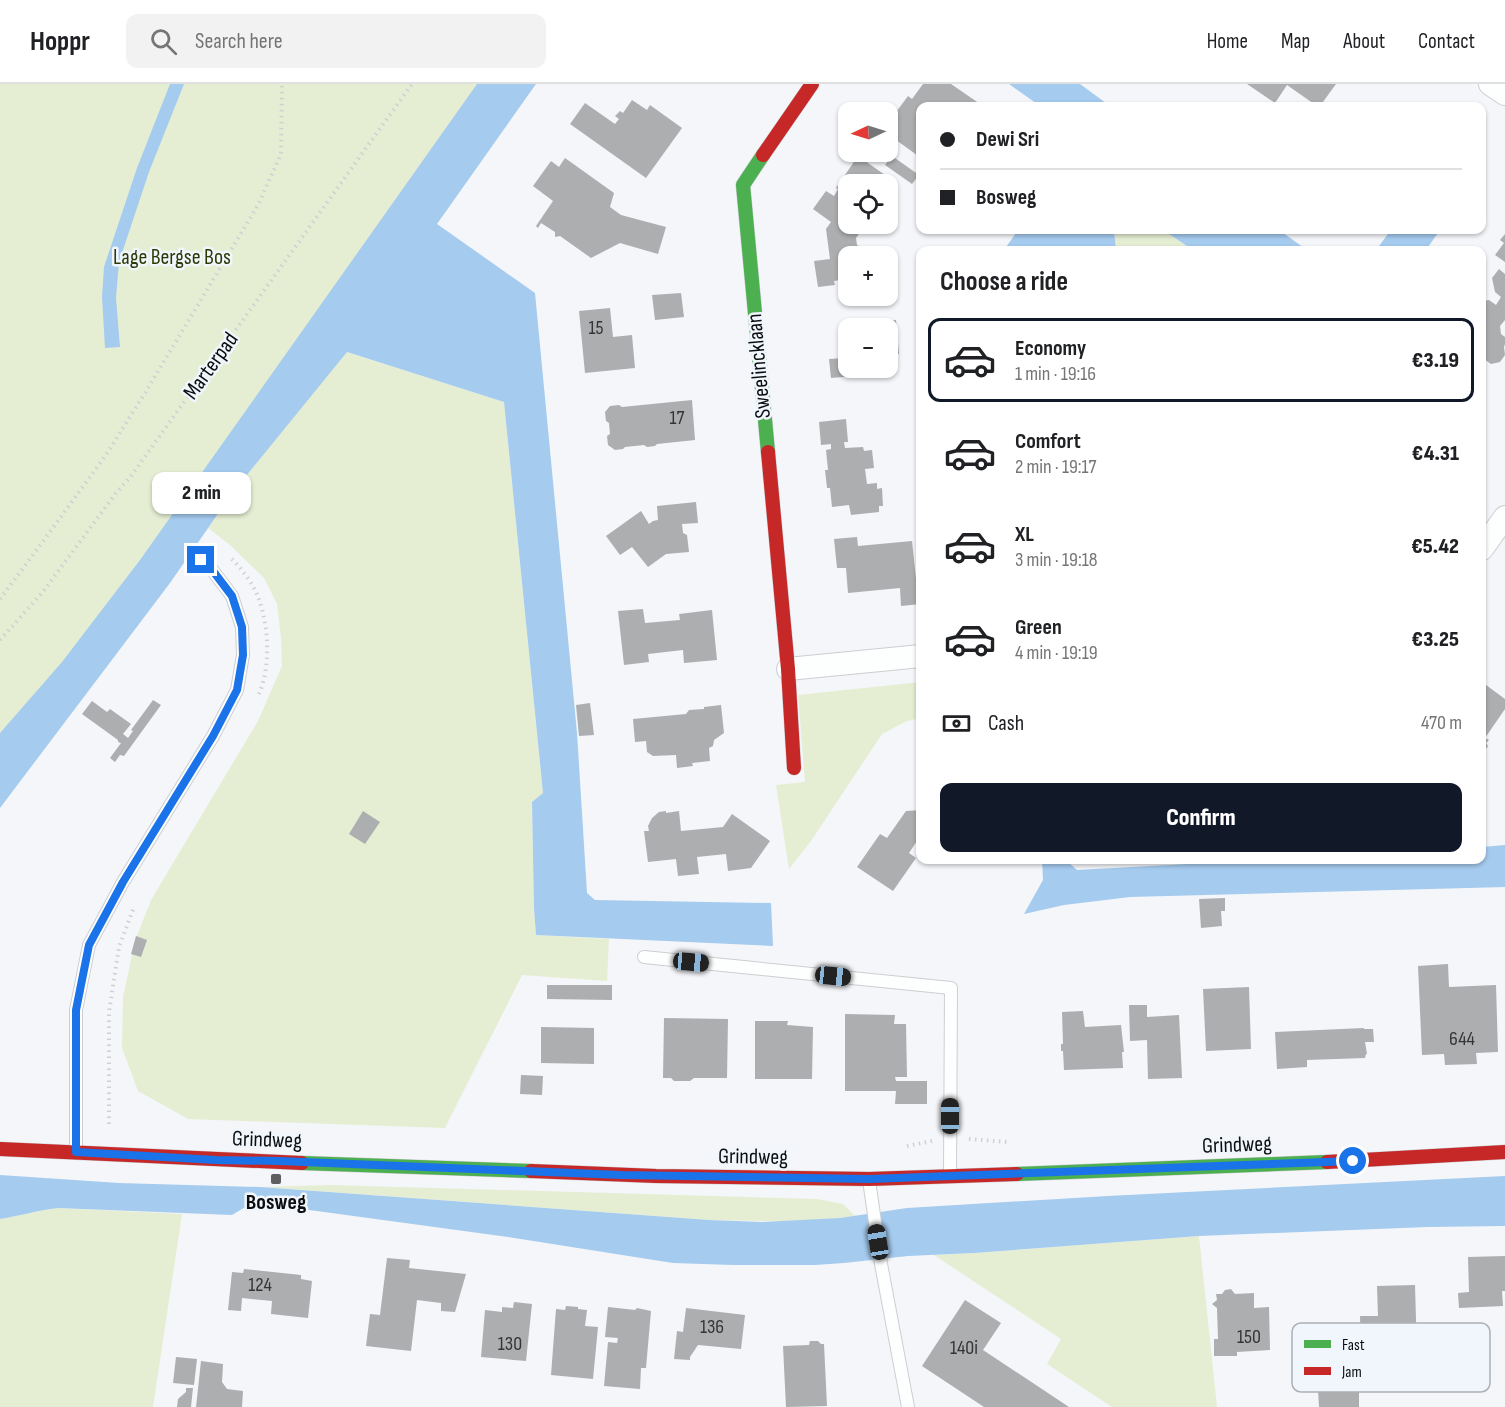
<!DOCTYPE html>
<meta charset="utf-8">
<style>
:root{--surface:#fff;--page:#f2f2f2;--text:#202124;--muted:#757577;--line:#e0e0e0;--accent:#111827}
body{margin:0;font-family:"Sofia Sans Condensed",sans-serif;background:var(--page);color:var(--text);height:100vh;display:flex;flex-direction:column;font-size:22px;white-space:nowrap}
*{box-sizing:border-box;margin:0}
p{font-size:20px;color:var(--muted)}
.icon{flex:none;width:33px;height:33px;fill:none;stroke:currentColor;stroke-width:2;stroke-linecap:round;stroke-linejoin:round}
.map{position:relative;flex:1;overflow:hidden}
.drawer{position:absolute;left:916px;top:162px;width:570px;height:618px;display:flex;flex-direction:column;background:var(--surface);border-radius:12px;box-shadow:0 2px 4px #0004}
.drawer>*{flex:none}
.hud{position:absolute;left:916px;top:18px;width:570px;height:132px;border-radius:12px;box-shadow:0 2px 4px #0004;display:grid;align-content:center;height:132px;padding:0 24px;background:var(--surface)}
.needle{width:39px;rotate:266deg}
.buttons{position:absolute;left:838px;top:18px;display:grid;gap:12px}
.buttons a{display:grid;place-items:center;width:60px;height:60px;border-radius:12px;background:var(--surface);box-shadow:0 2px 4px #0004;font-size:30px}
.end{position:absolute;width:27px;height:27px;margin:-14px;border:8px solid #1a73e8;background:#fff;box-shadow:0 0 0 3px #fff}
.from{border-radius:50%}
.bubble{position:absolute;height:42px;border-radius:12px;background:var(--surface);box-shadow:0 2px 4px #0004;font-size:20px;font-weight:800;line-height:42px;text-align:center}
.car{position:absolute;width:18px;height:36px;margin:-18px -9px;border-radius:8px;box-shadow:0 0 4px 2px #0007;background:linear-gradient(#222 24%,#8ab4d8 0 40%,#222 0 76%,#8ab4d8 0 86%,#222 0)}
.hud b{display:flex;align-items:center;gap:21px;height:57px;font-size:22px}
.hud b+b{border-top:2px solid var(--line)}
.hud i{width:15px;height:15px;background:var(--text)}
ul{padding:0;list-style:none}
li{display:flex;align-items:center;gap:18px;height:84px;margin:0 12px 9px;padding:0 12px;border:3px solid transparent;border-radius:12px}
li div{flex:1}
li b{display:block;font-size:22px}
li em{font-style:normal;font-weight:800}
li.on{border-color:var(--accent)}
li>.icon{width:54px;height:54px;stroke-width:1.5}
h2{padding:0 24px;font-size:27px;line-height:72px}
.pay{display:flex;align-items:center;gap:15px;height:66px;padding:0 24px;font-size:22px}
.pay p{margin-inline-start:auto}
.action{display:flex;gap:12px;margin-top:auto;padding:12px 24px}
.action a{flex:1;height:69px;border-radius:12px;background:var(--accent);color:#fff;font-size:24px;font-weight:800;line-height:69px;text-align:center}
header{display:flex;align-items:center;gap:36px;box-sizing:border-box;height:84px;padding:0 30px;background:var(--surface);border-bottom:2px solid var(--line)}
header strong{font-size:28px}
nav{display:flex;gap:33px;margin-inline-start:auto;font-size:21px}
.search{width:420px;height:54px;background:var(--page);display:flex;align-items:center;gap:15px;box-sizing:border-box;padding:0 21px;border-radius:12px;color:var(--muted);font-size:22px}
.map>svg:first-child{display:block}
.green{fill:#e5eed3}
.water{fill:#a5cbef}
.building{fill:#acaeb0}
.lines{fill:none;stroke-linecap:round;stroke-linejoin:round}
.lane-casing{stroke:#cdced1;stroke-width:14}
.street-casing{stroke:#cdced1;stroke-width:24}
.fast-casing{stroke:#cdced1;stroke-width:15}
.jam-casing{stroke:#cdced1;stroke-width:15}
.path{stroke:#cfd0d1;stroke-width:4;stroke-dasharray:1.5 4.5;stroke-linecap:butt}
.lane{stroke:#fdfefe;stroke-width:12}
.street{stroke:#fdfefe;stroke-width:22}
.fast{stroke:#4caf50;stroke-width:14}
.jam{stroke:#c62828;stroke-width:14}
.route{stroke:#1a73e8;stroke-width:8}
.poi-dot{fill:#5d5f60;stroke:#f1f6fc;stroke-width:2}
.labels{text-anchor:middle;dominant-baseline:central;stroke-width:5;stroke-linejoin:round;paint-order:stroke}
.number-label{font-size:20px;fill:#333536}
.park-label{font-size:22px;fill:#2d3905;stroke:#f1f6fc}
.street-label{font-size:22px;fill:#0b0d0e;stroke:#f1f6fc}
.poi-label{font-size:22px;font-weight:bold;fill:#0b0d0e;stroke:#f1f6fc}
.key{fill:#f1f6fc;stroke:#acb0b5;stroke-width:1.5}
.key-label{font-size:16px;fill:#0b0d0e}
</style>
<header>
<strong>Hoppr</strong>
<div class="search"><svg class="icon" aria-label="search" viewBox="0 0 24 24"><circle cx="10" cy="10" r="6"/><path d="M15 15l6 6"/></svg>Search here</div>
<nav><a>Home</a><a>Map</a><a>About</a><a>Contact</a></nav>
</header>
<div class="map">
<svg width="1505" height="1323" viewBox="0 0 1505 1323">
<rect width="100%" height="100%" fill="#f4f6f9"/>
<path class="green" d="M0,0H505L0,675Z
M1114,146H1163L1193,166H1116Z
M346,268L504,318L543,709L532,718L534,825L536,851L609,855L607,897L522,891L445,1044L188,1035L138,1007L122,964L123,913L135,857L151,816L258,637L282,582L281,554L277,520L264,494L230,461L208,444L233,408Z
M921,598V634L907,637L882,650L811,757L789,785L776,701L805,698L798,611Z
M331,1101L817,1115L843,1120L855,1132C807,1139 757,1137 709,1136L260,1103Z
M58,1124L182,1130L153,1323H0V1135C20,1132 38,1126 58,1124Z
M1199,1152L1217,1323H1112L1047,1280L1061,1255L934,1171L974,1169Z"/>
<path class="water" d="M170,0H184L149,88L119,178L116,214L120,263L105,264L102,213L104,183L137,84Z
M477,0H536L437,140L535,209L577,649L587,809L595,816L771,819L773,862L536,851L534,825L532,718L543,709L504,318L347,268L233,408L170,499L0,724V649L62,578L140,476Z
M1009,0H1080L1110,22H1040Z
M1018,146H1114L1116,166H1004Z
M1163,146H1279L1307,166H1193Z
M1391,146H1440L1426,166H1376Z
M1505,761V803L1130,813L1064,821L1024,830L1043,796L1042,776H1066L1067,777L1077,786L1261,776H1482V763Z
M0,1091L119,1099L260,1103L709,1136L762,1138L840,1134L907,1124L1108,1112L1505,1092V1142L1427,1143L1199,1152L974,1169L908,1172L844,1179L815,1181H733L673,1179L508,1153L302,1125L247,1122L232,1131L58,1124C38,1126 20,1132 0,1135Z"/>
<path class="building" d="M923,0H951L983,22H921V74L892,53L898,44L892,39L894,37L891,35L908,12L912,15Z
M1247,0H1336L1320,22H1317L1287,1L1275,19Z
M632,16L647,26L650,21L682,44L646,94L570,40L585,19L615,40L619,35L615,32L620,27L623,29Z
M858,72L895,98L888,108V100H849V140H866L856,154L857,161L874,172H849V199L840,200V196L834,197L835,201L818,203L814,177L830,175L826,145L831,138L813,125L826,107L834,112L838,105L836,104Z
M892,72L919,91L912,100L885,81Z
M565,74L614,109L610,123L621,131L666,143L658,170L620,159L591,174L560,152L555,153V148L541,139L538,144L536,142L553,117L533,102L551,77L559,83Z
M1505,150V178L1495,171L1504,159L1500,156Z
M1499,185L1505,190V236L1500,242L1501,250L1505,253V260L1504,263L1505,271L1500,278L1491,280L1484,275L1482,266V217L1489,216L1496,221L1501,213L1495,208L1492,194Z
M681,209L684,233L655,236L652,211Z
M610,224L613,253L632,251L635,284L585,289L579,227Z
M896,236L899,270L888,271V244H849V284H890V289L831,294L829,275L844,274L841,241Z
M692,316L695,356L657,360L655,362L647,363L644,361L625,363L623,365L615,366L608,361L607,352L610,350L609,339L606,337L605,328L610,322L619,321L622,323Z
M846,335L848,358H844L845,364L863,363L864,367L872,366L874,384L865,385L867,400L877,399V405L882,404L883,422H879V428L851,431L849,421L832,423L830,404H827L825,386H828L826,366L831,365V360L821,361L819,338Z
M696,418L698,439L682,440L683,449L687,451L689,468L666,470L648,483L632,463L620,471L606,452L641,427L649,440L653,437L658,436L657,422Z
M857,453L858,462L912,457L916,495H921V520L901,522L900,504L848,509L846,484H837L834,455Z
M643,525L645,539L680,536L679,530L712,526L717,576L684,579L683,566L648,570L649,578L624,581L618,527Z
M1482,598L1505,615V625L1485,654L1489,656L1486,659L1488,662L1482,671Z
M153,616L161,621L124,672L120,671L115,678L110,674L121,659L118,658V656L82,630L92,617L107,628L110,625L131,640L123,650L128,654L133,647L131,646Z
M590,619L594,651L579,652L576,621Z
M721,621L724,649L714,656L713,662L709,664L710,677L692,679L693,682L677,684L676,671L653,672L647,668L646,657L635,658L633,635L686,630L689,626L704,625V623Z
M921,726V751L909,769L916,774L893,807L857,783L880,750L887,754L906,727Z
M363,727L380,738L365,760L349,750Z
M666,727V729L679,727L681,747L723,743L732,730L770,757L751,784L728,787L726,770L697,773L699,790L678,792L676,775L648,778L644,747H649L648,742L652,734L659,728Z
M1225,814V827H1221L1222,842L1201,844L1199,815Z
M136,852L147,856L141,873L131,870Z
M1448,880L1449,903L1496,901L1498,968L1476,969L1477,980L1445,981L1444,970L1422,971L1418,882Z
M547,901H612V916L547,915Z
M1249,903L1251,965L1206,967L1203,905Z
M1129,921H1147V933L1179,931L1182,994L1148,995L1147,956L1130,957Z
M1083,927L1085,943L1121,941L1124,968H1122L1123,984L1064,986L1063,967H1061V960H1063L1062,928Z
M845,930L895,931L894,940H906L907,993H895L896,997H927V1020H895L896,1007H845Z
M664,934L728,935L727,994H694L690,997H674L671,994H663Z
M755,937H788L787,941L813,943L812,995H755Z
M541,943L594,944V980L541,979Z
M1364,944V945H1373L1374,958H1365L1367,970H1366L1365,974L1307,976V983L1277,985L1275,948Z
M521,991L543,992L542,1011L520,1010Z
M1505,1172V1207H1502L1503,1222L1459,1224L1458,1209L1469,1208L1468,1173Z
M387,1174L410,1176L409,1184L466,1190L455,1228L441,1227V1219L417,1216L411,1267L366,1262L370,1230L380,1231Z
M244,1185L301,1191V1195L312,1197L308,1234L271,1230L272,1217L242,1214L241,1227L228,1226L232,1188L243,1189Z
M1415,1201L1417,1270L1391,1271V1298H1362L1360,1232H1378L1377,1202Z
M1231,1205L1235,1210L1254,1209V1224L1269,1223L1270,1266L1237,1268V1272H1214V1255H1218L1217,1224L1212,1220L1217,1216L1216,1210H1222L1225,1206Z
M965,1216L1001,1239L983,1266L1069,1323H984L922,1282Z
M514,1218L532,1220L526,1277L481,1273L485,1226L502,1228V1223L513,1224Z
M566,1222L578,1223V1225L587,1226L585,1242L598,1243L593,1295L551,1291L556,1225L565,1226Z
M608,1223L635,1226L637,1224L651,1227L646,1284H641L640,1305L604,1302L608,1258L617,1259L618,1254L605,1253Z
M686,1224L745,1231L741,1265L698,1261L690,1273V1276L674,1275L677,1247L683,1248Z
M810,1257H818L821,1260H824L827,1322L786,1323L783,1262L809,1261Z
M176,1273L197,1275L194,1301L173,1299Z
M201,1277L223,1280L222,1298L227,1305L243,1307L242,1323H196Z
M1359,1303V1323H1319L1318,1305Z
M186,1304H193L191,1323H177L178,1315L186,1308Z"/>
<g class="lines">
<defs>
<path id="lane" d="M644,873L951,904L950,1092
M76,1067V926L89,861L123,798L213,652L237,606L243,571L242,543L232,512L213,487L201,476
M869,1096L881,1180L908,1323"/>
<path id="street" d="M1490,0L1505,10
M1482,465L1505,433
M788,585L921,572"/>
<path id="fast" d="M763,71L743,101L768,368
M302,1079L531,1087
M1017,1090L1327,1078"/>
<path id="jam" d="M763,71L812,0
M768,368L788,585L794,684
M0,1065L302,1079
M1327,1078L1505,1068
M531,1087L656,1092L869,1095L1017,1090"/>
</defs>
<use href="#lane" class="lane-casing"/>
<use href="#street" class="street-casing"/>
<use href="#fast" class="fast-casing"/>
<use href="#jam" class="jam-casing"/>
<path class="path" d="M232,475C242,485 253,500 258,513C269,541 271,582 259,610
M0,515L33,471L106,371L145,309L258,121L281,70L282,0
M0,556L42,509L116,409L131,392L412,0
M109,1040V928L119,863L134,823
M969,1055L1007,1058
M907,1062L932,1057"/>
<use href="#lane" class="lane"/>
<use href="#street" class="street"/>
<use href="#fast" class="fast"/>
<use href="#jam" class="jam"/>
</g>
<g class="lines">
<path class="route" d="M201,476L213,487L232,512L242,543L243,571L237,606L213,652L123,798L89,861L76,926V1068L216,1076L279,1077L621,1091L869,1095L1353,1077"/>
</g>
<rect class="poi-dot" x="270" y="1089" width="12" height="12" rx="3"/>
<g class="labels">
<g class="number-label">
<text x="596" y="244">15</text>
<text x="677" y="334">17</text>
<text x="1462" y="955">644</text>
<text x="260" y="1201">124</text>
<text x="712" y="1243">136</text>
<text x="1249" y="1253">150</text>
<text x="510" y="1260">130</text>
<text x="964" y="1264">140i</text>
</g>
<g class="park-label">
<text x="172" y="173">Lage Bergse Bos</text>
</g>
<g class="street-label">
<text transform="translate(211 282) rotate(-54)">Marterpad</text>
<text transform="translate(759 282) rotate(-95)">Sweelincklaan</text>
<text transform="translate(267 1056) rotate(2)">Grindweg</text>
<text transform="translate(1237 1061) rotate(-2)">Grindweg</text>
<text transform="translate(753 1073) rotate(1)">Grindweg</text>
</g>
<g class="poi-label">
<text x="276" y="1118">Bosweg</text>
</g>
</g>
<rect x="1292" y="1239" width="198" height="69" rx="9" class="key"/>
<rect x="1304" y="1256" width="27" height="8" fill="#4caf50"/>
<rect x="1304" y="1283" width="27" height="8" fill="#c62828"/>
<g class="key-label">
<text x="1342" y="1266">Fast</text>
<text x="1342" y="1293">Jam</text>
</g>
</svg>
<div class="buttons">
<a><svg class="needle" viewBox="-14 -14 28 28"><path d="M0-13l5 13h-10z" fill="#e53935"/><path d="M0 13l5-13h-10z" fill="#757577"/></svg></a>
<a><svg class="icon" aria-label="locate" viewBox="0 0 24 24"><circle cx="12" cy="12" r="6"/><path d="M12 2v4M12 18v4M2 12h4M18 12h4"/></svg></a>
<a>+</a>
<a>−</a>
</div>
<i class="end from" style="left:1353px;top:1077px"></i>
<i class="end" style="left:201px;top:476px"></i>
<div class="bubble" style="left:152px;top:388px;width:99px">2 min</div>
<i class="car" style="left:691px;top:878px;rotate:95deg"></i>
<i class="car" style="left:833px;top:892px;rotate:96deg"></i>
<i class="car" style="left:950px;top:1032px;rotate:0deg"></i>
<i class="car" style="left:878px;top:1158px;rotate:351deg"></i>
<div class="hud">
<b><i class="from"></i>Dewi Sri</b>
<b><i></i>Bosweg</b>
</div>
<section class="drawer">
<h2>Choose a ride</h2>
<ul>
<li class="on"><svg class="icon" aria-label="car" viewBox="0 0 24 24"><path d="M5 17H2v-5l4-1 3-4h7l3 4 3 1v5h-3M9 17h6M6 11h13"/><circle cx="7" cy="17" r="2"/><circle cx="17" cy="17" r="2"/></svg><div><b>Economy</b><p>1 min · 19:16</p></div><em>€3.19</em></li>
<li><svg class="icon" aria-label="car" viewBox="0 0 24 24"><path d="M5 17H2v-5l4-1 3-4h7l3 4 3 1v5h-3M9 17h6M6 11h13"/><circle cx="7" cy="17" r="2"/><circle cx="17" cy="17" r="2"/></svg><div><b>Comfort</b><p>2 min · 19:17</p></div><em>€4.31</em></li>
<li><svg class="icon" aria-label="car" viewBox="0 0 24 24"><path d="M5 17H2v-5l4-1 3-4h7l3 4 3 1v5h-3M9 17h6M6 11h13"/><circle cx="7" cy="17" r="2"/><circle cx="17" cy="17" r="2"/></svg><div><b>XL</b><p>3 min · 19:18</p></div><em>€5.42</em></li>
<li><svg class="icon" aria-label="car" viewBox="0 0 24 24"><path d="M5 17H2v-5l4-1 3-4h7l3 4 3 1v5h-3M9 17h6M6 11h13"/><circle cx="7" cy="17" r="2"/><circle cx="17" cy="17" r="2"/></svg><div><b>Green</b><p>4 min · 19:19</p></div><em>€3.25</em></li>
</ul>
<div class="pay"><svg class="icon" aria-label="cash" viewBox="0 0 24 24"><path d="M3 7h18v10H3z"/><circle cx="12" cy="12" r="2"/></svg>Cash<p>470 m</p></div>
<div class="action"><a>Confirm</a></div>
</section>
</div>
